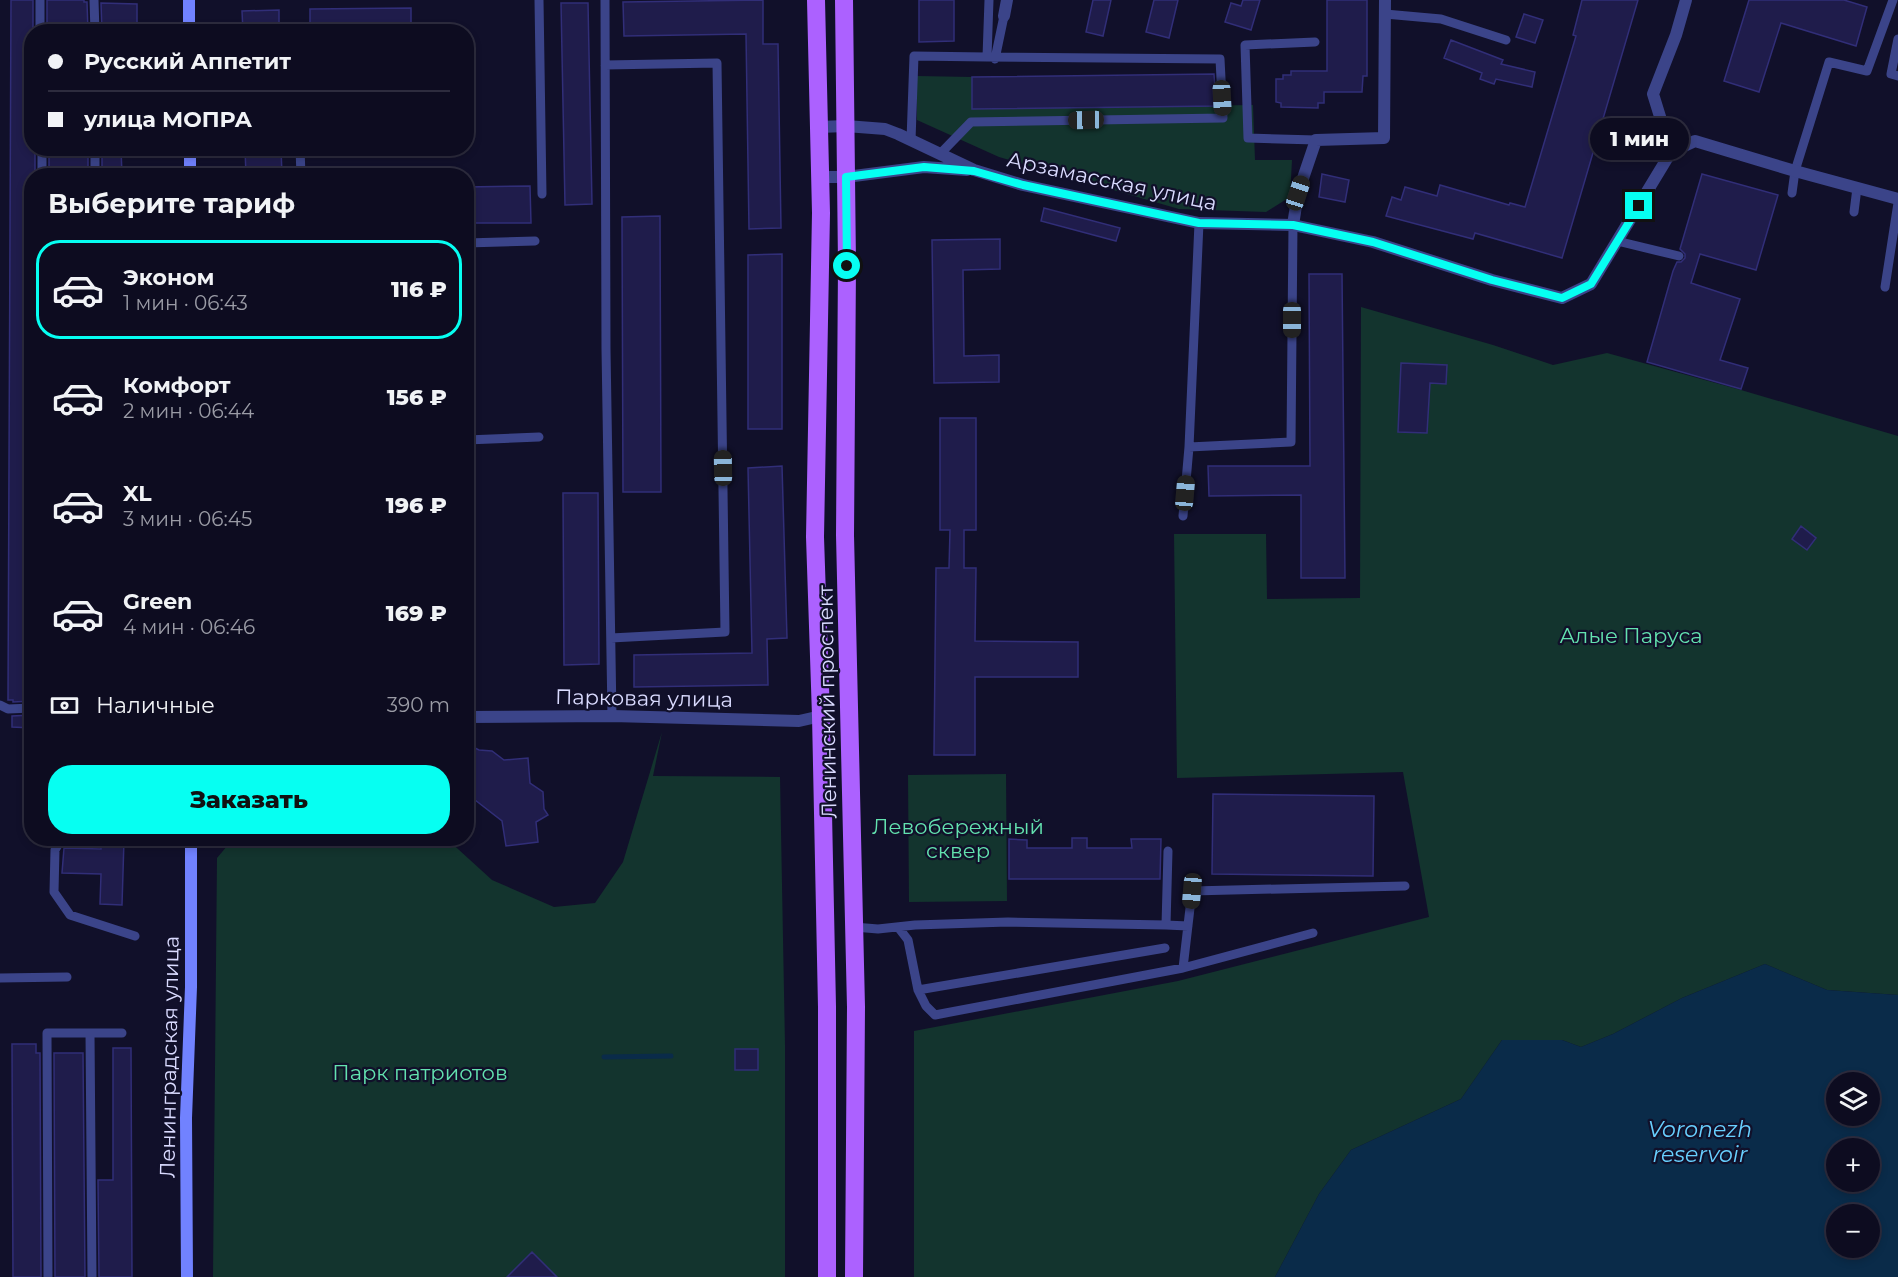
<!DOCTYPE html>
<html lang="ru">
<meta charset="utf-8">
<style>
:root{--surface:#0d0c20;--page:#161529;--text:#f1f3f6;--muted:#9a9ba5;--line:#2d2c3e;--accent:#06fff2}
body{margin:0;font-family:Montserrat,sans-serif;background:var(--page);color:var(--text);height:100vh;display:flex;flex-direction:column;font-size:22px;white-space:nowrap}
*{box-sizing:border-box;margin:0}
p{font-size:20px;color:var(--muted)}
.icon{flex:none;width:33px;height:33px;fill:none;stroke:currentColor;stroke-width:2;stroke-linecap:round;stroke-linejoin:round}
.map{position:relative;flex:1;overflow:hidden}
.sheet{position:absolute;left:24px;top:168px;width:450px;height:678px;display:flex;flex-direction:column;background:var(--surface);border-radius:24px;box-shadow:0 3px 9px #0003,0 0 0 2px var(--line)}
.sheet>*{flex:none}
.guide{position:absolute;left:24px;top:24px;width:450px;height:132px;border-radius:24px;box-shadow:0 3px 9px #0003,0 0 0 2px var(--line);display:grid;align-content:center;height:132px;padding:0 24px;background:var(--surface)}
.controls{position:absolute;left:1826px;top:1072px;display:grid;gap:12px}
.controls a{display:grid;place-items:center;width:54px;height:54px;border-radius:50%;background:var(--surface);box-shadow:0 3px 9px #0003,0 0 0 2px var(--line);font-size:30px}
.end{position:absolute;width:27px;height:27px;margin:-14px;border:8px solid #06fff2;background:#111;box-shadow:0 0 0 3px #111}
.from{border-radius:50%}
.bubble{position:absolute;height:42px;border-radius:21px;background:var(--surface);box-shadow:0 3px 9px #0003,0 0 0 2px var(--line);font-size:20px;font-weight:800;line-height:42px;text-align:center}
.car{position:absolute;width:18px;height:36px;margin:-18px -9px;border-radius:8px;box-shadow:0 0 4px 2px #0007;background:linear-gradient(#222 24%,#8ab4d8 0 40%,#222 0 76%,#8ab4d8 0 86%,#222 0)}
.guide b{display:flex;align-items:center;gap:21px;height:57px;font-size:22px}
.guide b+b{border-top:2px solid var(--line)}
.guide i{width:15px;height:15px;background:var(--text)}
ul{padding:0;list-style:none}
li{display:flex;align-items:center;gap:18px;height:99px;margin:0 12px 9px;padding:0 12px;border:3px solid transparent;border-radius:24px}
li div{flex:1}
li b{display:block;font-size:22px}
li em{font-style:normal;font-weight:800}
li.on{border-color:var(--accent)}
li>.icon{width:54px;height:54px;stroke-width:1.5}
h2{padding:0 24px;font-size:27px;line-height:72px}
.pay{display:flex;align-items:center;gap:15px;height:66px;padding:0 24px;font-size:22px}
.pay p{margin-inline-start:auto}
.primary-button{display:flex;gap:12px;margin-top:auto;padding:12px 24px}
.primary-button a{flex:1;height:69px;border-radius:24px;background:var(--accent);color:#111;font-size:24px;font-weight:800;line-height:69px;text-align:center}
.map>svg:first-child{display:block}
.green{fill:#13342e}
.water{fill:#0a2b49;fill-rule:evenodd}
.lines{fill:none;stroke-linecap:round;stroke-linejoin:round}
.stream{stroke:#0a2b49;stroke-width:5}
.building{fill:#1f1c4b;stroke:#312e78;stroke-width:1.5}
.lane{stroke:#3b4489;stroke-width:9}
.street{stroke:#3b4489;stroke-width:12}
.secondary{stroke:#7182ff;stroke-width:12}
.primary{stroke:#ac61ff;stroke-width:18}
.route{stroke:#06fff2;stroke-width:8}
.labels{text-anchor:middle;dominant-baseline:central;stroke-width:4.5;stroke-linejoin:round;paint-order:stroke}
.street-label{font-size:21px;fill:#dadbff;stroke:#11102a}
.park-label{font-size:21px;fill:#63e2af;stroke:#11102a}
.water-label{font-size:22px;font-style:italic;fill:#68d0ff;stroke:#11102a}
</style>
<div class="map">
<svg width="1898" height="1277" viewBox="0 0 1898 1277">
<rect width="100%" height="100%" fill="#11102a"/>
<path class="green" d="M917,76L972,77L973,109L1253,105L1255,160H1292L1290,197L1266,212L1179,209L999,157L917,120Z
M1361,307L1493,345L1553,365L1607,353L1741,390L1898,436V995L1827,990L1765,964L1682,998L1613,1034L1581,1047L1562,1040H1502L1461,1099L1351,1150L1319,1194L1275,1277H914V1031L1178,981L1429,917L1403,772L1177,778L1174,534H1266L1267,599L1360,598Z
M662,732L653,776L780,777L785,1045V1277H213L217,858L233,839H447L492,880L554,907L595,903L623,862Z
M1006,774L1007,901L909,902L908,775Z"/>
<path class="water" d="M1765,964L1827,990L1898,995V1277H1275L1319,1194L1351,1150L1461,1099L1502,1040H1562L1581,1047L1613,1034L1682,998ZM1836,1083H1869V1116H1836ZM1836,1149H1869V1182H1836ZM1836,1215H1869V1248H1836Z"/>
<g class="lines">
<path class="stream" d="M604,1057L671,1056"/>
</g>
<path class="building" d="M11,0H33V32H32V148H35V176H32V701L13,702V700H8Z
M47,0H84V2H87L88,32H47Z
M763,0V44H778L781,228L749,229L746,34L624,36L623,2Z
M919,0H954V41L919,42Z
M1093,0H1111L1103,36L1086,32Z
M1154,0H1178L1169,38L1146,32Z
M1243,0H1260L1251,30L1225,22L1231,3L1241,6Z
M1327,0H1367V76H1363L1362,92H1324V103H1318V108L1281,107V103L1276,102V79H1283V75H1291V71H1327Z
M1582,0H1638L1562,258L1475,233L1473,239L1386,216L1392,197L1401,200L1405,187L1437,196L1440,185L1509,205L1510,203L1525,207L1576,36L1573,35Z
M1749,0H1844L1867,7L1856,46L1781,23L1759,92L1724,81Z
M101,3L137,4V32H102Z
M561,3H588L592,204L565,205Z
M411,8V32H310V9Z
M279,10V32H243L242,11Z
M1524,14L1543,20L1535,43L1516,37Z
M1451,40L1503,60L1501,64L1535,72L1532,87L1496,79L1494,84L1480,79L1482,73L1444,58Z
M1214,74L1216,106L972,109V77Z
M49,148H88V176H49Z
M102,148H121L122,176H102Z
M245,148H281L282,176H246Z
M1322,174L1349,180L1345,202L1319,197Z
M1702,174L1778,195L1756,270L1700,254L1691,283L1740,299L1720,360L1748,368L1741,389L1647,362L1673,271L1677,262H1681L1685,258V254L1680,249Z
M530,186L531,223H466V187Z
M1044,208L1120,228L1116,241L1041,221Z
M660,216L661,492H623L622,217Z
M1000,239V269L963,270L964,356L999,355V382L934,383L932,240Z
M782,254V429H748V255Z
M1309,274H1342L1345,578H1301V495L1209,496L1208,466H1310Z
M1401,363L1447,365L1446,384L1430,383L1427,433L1398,432Z
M940,418H976V530H964V568H976L975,641L1078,642V677H975V755H934L936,568H949L950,530H940Z
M782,466L787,638L767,639L768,685L634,687V655L752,653L748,468Z
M563,493H598L599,664L564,665Z
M1801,526L1816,538L1807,550L1792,539Z
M32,715V728L12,727V716Z
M473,747L479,750L492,751L504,760L528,758L530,783L543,792L544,809L548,815L536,822L538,842L506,846L502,821L466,793V756L469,750Z
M1213,794L1374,796L1373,876L1212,874Z
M1072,838H1087V848H1132L1131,839H1161L1160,879H1009V839L1027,840V848H1072Z
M101,839L124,840L122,905L100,904L101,874L62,873L64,848L101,849Z
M12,1044H36V1053H40L41,1277H13Z
M113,1048H131L132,1277H99L98,1180H113Z
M735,1049H758V1070H735Z
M54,1053H83L85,1277H55Z
M532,1252L557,1277H507Z"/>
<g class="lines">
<path class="lane" d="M40,0V32
M94,0L95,32
M539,0L542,194
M605,0L606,349L612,716
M1385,14L1441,19L1506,40
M1898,39L1891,74L1898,76
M1315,42L1245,45L1248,138L1316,140
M995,59L1004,16
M605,65L717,63L725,632L611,638
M911,140L914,56L987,57
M42,148V176
M300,148L301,176
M940,154L971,122L1223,118L1220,59L987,57L989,0
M95,176V148
M1792,193L1795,171L1829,62L1867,71L1893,0
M1854,212L1857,188
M1617,241L1679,256
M466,243L535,241
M1885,287L1898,203
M466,440L539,437
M1189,447L1291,442L1293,225
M1183,516L1189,447L1199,223
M0,705L8,709L32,708
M62,838L55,850L54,892L70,915L135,936
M1166,925L1188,926
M854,927L878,929L915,925L1008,922L1166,925L1168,851
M898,927L908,940L918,990L926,1006L935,1015L1183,968L1313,933
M1183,968L1192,891L1405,886
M0,978L67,977
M918,990L1165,948
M90,1033L92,1277
M48,1277L47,1033H122"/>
<path class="street" d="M1004,16L1007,0
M819,127L846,126L885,129L898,134L974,170L1023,185L1199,223L1293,225L1373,242L1492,280L1562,298L1591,284L1671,152L1653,94L1676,35L1686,0
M1671,152L1695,141L1795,171L1898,199
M820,177H846L924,167L967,170
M1293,225L1298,193L1316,140L1384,138L1385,0
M466,717L612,716L799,721L821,716"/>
<path class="secondary" d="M189,0V32
M190,148V176
M187,1277L186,1118L191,987V838"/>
<path class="primary" d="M816,0L821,213L815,537L821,716L827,1007V1277
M844,0L847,265L845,535L856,1007L854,1277"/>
</g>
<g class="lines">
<path class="route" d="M847,266L846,177L924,167L974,171L1023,185L1199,223L1293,225L1373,242L1492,280L1562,298L1591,284L1639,206"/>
</g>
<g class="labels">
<g class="street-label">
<text transform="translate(1112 181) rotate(12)">Арзамасская улица</text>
<text transform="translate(644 698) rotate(1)">Парковая улица</text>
<text transform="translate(827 702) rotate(-91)">Ленинский проспект</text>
<text transform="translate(169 1057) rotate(-89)">Ленинградская улица</text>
</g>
<g class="park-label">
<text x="1631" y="635">Алые Паруса</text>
<text x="958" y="826">Левобережный<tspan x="958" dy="24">сквер</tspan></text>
<text x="420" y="1072">Парк патриотов</text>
</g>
<g class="water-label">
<text x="1700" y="1129">Voronezh<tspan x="1700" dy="25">reservoir</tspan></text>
</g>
</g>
</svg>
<div class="controls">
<a><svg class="icon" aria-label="layers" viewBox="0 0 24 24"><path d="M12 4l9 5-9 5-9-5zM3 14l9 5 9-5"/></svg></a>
<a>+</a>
<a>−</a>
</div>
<i class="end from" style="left:847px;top:266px"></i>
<i class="end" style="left:1639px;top:206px"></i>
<div class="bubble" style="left:1590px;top:118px;width:99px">1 мин</div>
<i class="car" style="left:1222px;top:98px;rotate:177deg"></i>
<i class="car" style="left:1086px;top:120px;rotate:269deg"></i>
<i class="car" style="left:1298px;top:193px;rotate:18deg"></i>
<i class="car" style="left:1292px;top:320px;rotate:180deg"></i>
<i class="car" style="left:723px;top:468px;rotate:359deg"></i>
<i class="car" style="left:1185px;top:493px;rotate:5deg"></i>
<i class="car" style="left:1192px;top:891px;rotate:185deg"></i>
<div class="guide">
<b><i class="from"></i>Русский Аппетит</b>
<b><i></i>улица МОПРА</b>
</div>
<section class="sheet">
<h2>Выберите тариф</h2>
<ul>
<li class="on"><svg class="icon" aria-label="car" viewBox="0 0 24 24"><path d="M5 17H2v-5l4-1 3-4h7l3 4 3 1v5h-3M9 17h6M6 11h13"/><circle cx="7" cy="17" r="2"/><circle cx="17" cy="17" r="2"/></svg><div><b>Эконом</b><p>1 мин · 06:43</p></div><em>116 ₽</em></li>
<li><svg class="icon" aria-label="car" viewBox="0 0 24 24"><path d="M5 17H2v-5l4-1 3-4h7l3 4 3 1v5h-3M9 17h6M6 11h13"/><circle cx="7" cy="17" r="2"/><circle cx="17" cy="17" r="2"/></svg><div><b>Комфорт</b><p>2 мин · 06:44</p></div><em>156 ₽</em></li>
<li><svg class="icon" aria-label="car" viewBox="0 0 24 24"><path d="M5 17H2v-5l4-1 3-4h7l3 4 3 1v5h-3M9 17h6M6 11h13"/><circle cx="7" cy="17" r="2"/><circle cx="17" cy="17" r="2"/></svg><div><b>XL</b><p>3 мин · 06:45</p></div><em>196 ₽</em></li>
<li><svg class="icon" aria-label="car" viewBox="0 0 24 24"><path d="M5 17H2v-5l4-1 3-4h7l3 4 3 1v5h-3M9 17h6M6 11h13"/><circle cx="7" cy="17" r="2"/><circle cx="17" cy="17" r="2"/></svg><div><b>Green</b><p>4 мин · 06:46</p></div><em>169 ₽</em></li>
</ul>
<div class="pay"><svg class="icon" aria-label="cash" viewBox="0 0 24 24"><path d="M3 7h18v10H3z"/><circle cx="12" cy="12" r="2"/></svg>Наличные<p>390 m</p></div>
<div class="primary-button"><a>Заказать</a></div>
</section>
</div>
